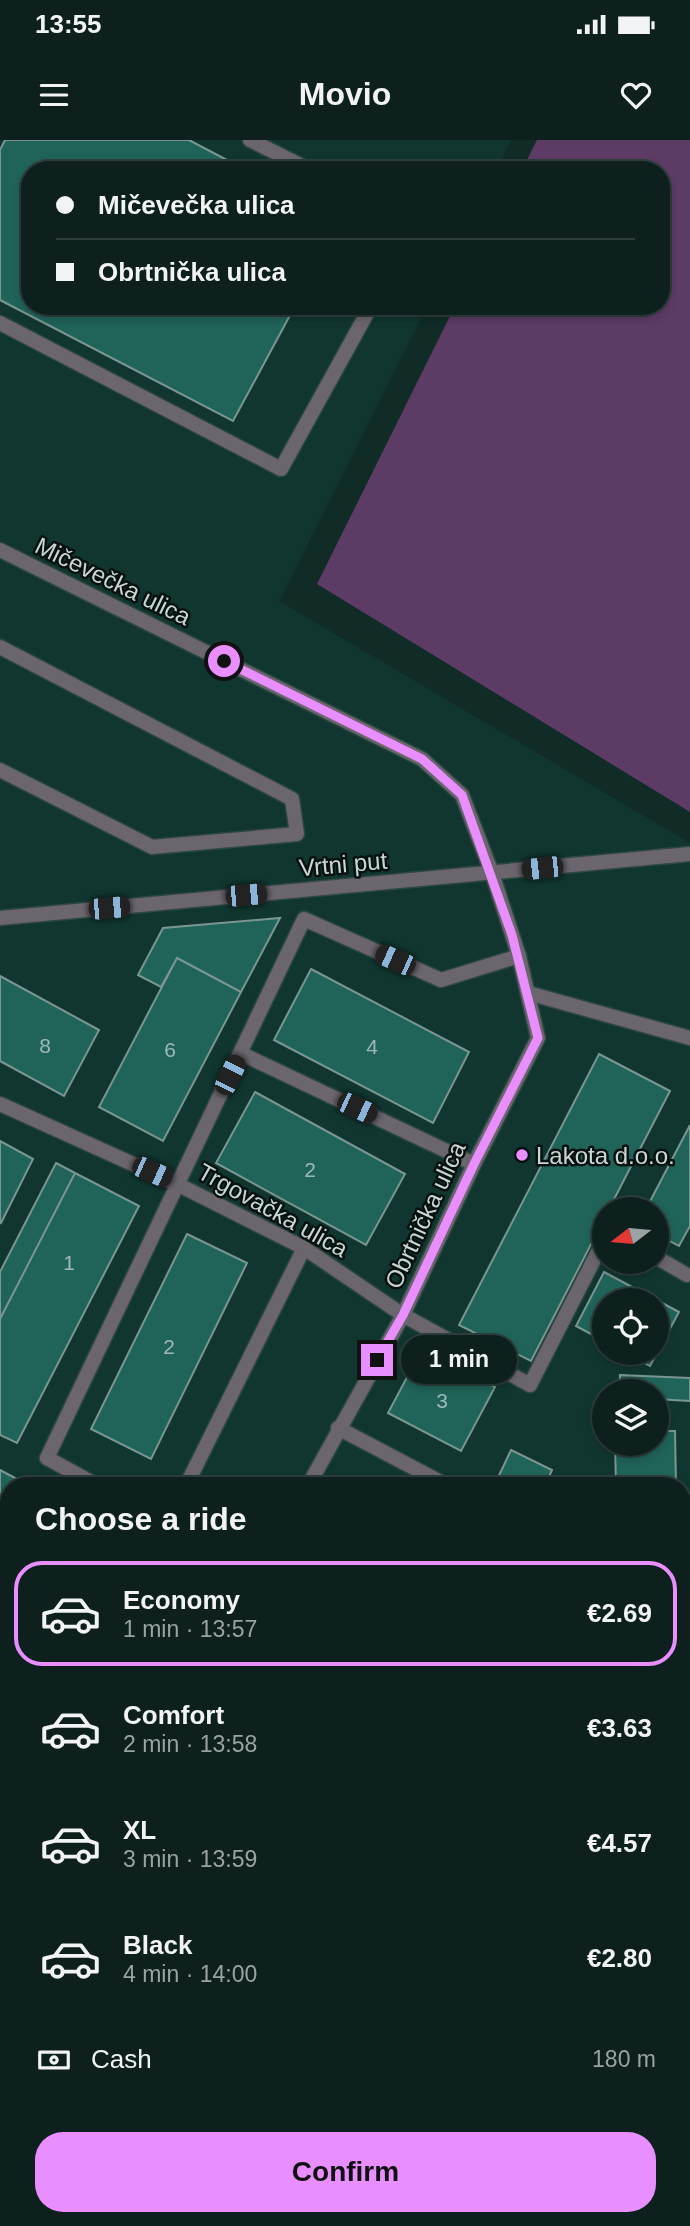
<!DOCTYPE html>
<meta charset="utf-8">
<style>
:root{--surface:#0d201d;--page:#1b2d2a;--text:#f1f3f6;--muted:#9aa3a4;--line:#2d3e3b;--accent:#e88eff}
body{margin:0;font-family:Arial,sans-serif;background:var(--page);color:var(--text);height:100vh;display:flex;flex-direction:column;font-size:26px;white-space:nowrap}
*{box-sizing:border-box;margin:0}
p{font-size:23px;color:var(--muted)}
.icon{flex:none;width:38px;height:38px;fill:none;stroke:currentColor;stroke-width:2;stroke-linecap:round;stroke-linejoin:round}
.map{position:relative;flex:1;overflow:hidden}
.panel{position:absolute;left:0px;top:1337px;width:691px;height:749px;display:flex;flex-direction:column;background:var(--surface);border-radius:28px 28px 0 0;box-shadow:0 4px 10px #0003,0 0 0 2px var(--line)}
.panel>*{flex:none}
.banner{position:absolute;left:21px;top:21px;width:649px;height:154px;border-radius:28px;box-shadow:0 4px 10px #0003,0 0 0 2px var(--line);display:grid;align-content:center;height:154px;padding:0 35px;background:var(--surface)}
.needle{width:46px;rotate:254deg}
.buttons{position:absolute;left:592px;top:1057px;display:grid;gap:14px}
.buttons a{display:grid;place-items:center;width:77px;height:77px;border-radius:50%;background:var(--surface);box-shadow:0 4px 10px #0003,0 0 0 2px var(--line);font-size:35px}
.end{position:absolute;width:32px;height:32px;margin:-16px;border:9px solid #e88eff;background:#111;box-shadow:0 0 0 4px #111}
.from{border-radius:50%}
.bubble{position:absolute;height:49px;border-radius:24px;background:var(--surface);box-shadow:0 4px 10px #0003,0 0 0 2px var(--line);font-size:23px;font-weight:700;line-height:49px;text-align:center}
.car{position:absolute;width:21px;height:42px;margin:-21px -10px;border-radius:9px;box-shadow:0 0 5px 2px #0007;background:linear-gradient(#222 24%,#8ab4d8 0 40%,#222 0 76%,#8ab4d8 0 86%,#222 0)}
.banner b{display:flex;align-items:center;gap:24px;height:66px;font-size:26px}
.banner b+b{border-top:2px solid var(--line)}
.banner i{width:18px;height:18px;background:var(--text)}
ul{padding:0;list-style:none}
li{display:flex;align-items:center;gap:21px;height:105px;margin:0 14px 10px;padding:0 21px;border:4px solid transparent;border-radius:28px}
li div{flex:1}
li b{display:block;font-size:26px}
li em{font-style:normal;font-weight:700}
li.current{border-color:var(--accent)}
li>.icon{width:63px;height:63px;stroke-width:1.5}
h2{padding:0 35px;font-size:32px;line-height:84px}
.pay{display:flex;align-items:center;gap:18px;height:77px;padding:0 35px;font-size:26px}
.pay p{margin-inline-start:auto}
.button{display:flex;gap:14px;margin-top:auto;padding:14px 35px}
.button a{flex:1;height:80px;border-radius:28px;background:var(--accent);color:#111;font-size:28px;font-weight:700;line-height:80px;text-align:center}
.status{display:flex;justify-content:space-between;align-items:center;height:49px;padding:0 35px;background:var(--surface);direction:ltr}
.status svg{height:19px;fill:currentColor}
header{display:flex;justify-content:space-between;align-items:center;height:91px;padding:0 35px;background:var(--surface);font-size:32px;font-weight:700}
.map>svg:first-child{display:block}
.built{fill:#113630;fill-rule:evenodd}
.green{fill:#5c3b65}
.water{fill:#020e0c}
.building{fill:#206359;stroke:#7a9691;stroke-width:2}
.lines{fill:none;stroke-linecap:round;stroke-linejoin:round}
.lane-casing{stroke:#2e4743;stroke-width:17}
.street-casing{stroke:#2e4743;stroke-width:17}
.lane{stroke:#6b656d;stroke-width:14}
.street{stroke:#6b656d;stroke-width:14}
.route{stroke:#e88eff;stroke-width:9}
.poi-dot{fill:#e88eff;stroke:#07110f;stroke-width:2.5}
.labels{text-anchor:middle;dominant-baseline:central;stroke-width:5;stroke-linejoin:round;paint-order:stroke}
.number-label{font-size:21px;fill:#9ebab5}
.street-label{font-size:24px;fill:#c8d7d4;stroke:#07110f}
.poi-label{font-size:24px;fill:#c8d7d4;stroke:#07110f;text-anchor:start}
</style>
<div class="status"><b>13:55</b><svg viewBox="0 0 49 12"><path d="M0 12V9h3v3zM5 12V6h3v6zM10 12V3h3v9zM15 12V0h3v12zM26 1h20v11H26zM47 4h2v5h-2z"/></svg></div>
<header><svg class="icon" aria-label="menu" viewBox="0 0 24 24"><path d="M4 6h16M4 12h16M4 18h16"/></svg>Movio<svg class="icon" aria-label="heart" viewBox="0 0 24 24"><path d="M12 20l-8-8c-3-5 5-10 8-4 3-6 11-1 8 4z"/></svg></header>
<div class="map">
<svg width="690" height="2086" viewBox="0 0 690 2086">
<rect width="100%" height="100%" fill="#112b27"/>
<path class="built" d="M0,0H511L496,30H30V166H427L279,461L690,703V1822L682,1818V1346H9V1447L0,1443ZM604,1069H656V1122H604ZM604,1160H656V1213H604ZM604,1251H656V1304H604Z
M0,1653L9,1658V1963L0,1961Z"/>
<path class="green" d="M537,0H690V672L317,444L455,166H662V30H522Z
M0,1443L9,1448V1658L0,1653Z
M683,1818L690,1822V2086H657L637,2077H682Z"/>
<path class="water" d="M0,2037L9,2040V2077H105L125,2086H0Z"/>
<path class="building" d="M5,0H189L246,30H30V166H295L233,281L0,160V10Z
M280,778L241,852L177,818L161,847L138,835L163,788Z
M177,818L241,852L163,1001L99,967Z
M311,829L469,912L433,983L274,900Z
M0,836L99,890L64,956L0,921Z
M599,914L670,951L609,1069H604V1079L531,1221L459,1185Z
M255,952L405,1034L366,1105L216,1023Z
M690,985V1086L679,1106L656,1094V1069H646Z
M0,1001L33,1019L1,1083L0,1082Z
M56,1023L75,1033L0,1179V1132Z
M75,1033L139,1066L17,1303L0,1295V1179Z
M187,1094L247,1123L151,1319L91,1289Z
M604,1132L679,1172L650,1226L625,1213H656V1160H604V1201L576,1186Z
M422,1209L495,1247L461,1311L388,1273Z
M620,1235L690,1238V1261L656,1259V1251H619Z
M656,1291H675L676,1346H616L615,1304H656Z
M511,1310L552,1330L545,1346H494Z
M0,1330L30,1346H9V1412L0,1408Z
M690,1526V1596L682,1592V1540Z
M682,1669L690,1673V1762L682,1758Z
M9,1713V1873L0,1889V1729Z
M685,2032L690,2034V2057L682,2055Z
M372,2077L420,2078V2086H371Z"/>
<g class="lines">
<defs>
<path id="lane" d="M250,0L310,30
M0,183L281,329L371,166
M0,507L292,659L297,694L152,707L0,630
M528,853L690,898
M240,913L474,1024
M656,1117L687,1135
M403,1175L530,1245L604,1100
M338,1288L448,1346
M47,1318L304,779L441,840L519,816
M186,1346L304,1108
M682,1657L690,1661
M682,1832L690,1835"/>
<path id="street" d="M0,410L422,619L462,655L492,733L519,816L538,898L474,1024L403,1175L308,1346
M0,778L690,714
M0,964L177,1044L304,1108L403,1175
M47,1318L98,1346
M0,1947L9,1934
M0,1984L9,1986
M582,2077L617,2086"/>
</defs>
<use href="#lane" class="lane-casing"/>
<use href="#street" class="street-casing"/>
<use href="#lane" class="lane"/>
<use href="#street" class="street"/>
</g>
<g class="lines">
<path class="route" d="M224,521L422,619L462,655L512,795L538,898L474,1024L403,1175L377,1220"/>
</g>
<circle class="poi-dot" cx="522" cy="1015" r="7"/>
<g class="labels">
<g class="number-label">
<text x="45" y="905">8</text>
<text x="372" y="906">4</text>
<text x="170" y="909">6</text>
<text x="310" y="1029">2</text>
<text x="69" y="1122">1</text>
<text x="169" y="1206">2</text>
<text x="442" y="1260">3</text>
</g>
<g class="street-label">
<text transform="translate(113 441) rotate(26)">Mičevečka ulica</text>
<text transform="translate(343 724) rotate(-5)">Vrtni put</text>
<text transform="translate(273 1070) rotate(29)">Trgovačka ulica</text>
<text transform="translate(425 1075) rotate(-65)">Obrtnička ulica</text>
</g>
<g class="poi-label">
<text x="536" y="1015">Lakota d.o.o.</text>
</g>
</g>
</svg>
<div class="buttons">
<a><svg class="needle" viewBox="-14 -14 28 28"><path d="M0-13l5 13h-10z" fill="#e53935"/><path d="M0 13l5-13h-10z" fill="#9aa3a4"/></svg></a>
<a><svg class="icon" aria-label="locate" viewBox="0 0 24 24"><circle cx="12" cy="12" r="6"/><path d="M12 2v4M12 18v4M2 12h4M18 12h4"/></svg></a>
<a><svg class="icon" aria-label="layers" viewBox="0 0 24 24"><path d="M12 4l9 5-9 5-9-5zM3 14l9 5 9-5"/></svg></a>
</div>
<i class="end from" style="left:224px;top:521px"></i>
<i class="end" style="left:377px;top:1220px"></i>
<div class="bubble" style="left:401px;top:1195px;width:116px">1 min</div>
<i class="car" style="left:542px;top:728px;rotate:264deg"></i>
<i class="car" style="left:246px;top:755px;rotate:85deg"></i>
<i class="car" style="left:109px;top:768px;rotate:85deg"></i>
<i class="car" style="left:395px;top:820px;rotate:294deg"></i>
<i class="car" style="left:230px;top:935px;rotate:26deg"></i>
<i class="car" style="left:357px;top:968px;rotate:115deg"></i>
<i class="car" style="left:152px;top:1032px;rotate:114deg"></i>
<div class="banner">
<b><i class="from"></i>Mičevečka ulica</b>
<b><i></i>Obrtnička ulica</b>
</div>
<section class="panel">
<h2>Choose a ride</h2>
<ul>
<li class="current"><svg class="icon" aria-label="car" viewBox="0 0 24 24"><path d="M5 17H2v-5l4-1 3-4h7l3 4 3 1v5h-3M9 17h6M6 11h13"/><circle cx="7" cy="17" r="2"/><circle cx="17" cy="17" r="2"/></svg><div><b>Economy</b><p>1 min · 13:57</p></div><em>€2.69</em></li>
<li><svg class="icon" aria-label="car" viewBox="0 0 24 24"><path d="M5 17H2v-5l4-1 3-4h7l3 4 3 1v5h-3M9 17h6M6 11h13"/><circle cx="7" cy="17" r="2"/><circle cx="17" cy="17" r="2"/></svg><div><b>Comfort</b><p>2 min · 13:58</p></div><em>€3.63</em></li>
<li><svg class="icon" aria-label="car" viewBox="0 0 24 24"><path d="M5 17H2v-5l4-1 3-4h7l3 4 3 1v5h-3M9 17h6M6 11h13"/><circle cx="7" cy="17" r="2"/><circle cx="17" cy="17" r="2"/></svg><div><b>XL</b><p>3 min · 13:59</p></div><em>€4.57</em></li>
<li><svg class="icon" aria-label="car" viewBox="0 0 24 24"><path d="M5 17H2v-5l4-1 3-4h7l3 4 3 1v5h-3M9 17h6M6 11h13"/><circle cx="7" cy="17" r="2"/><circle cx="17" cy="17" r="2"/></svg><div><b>Black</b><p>4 min · 14:00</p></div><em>€2.80</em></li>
</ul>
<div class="pay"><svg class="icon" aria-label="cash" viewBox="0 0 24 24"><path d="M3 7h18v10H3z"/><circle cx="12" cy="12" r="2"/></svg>Cash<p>180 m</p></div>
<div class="button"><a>Confirm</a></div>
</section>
</div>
